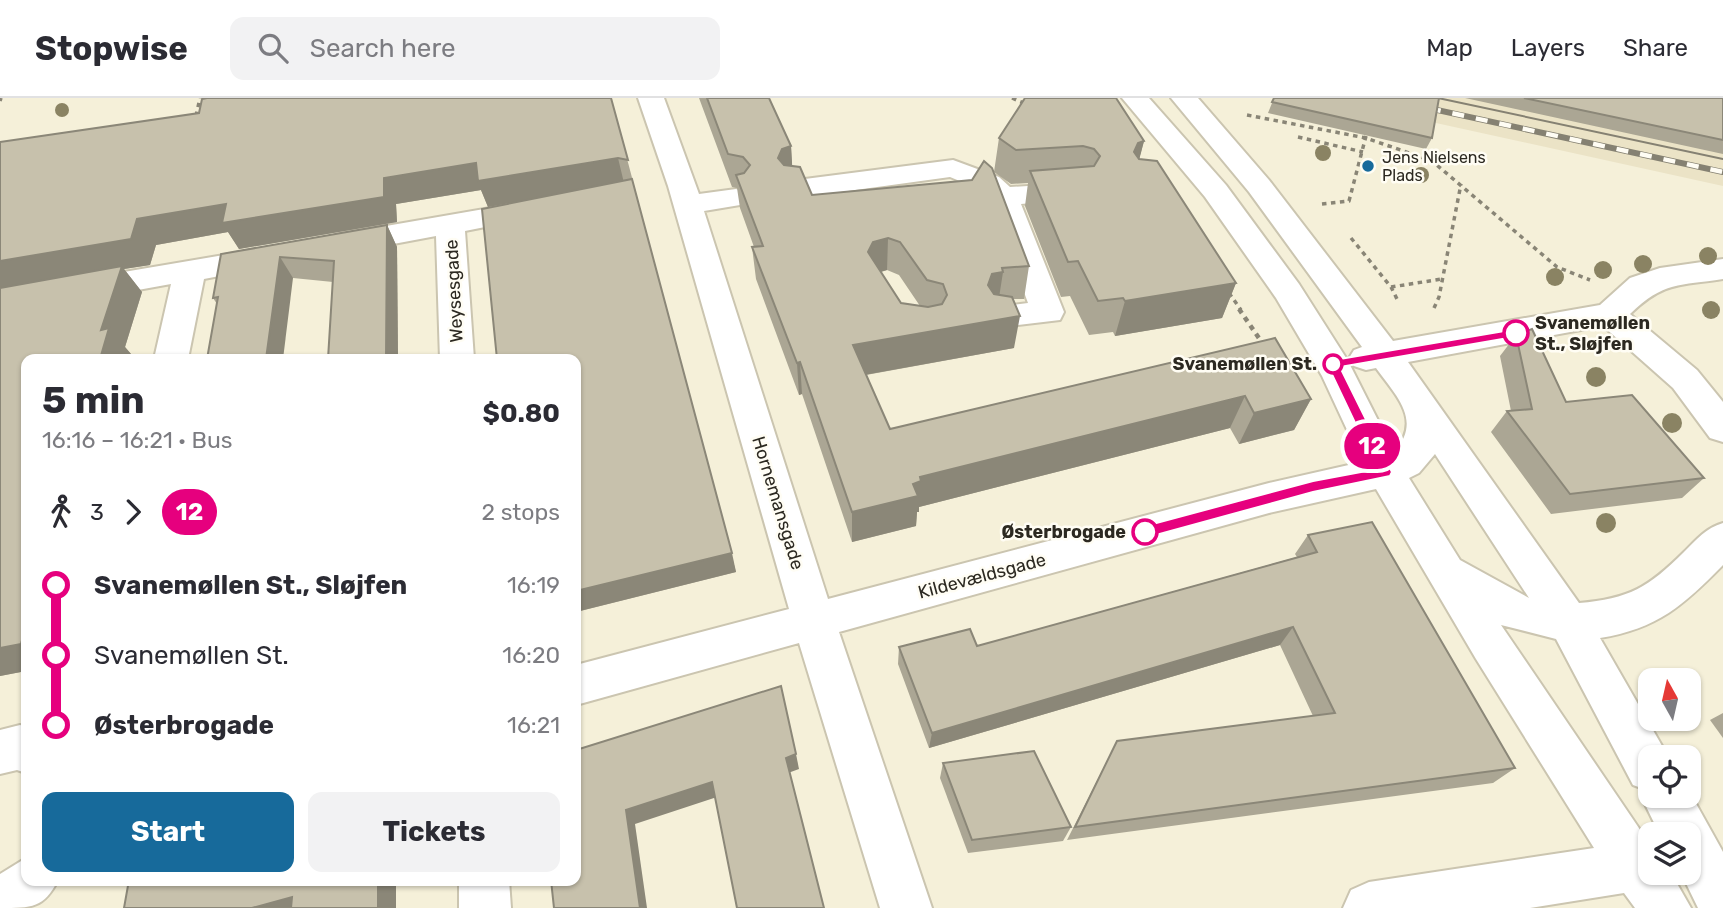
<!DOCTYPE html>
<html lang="en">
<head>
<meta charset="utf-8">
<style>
	body { margin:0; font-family:Rubik,sans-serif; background:#f2f2f3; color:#2b2b33; height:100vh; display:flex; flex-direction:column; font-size:26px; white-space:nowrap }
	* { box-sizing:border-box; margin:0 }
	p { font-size:23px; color:#7c7c81 }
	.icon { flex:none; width:38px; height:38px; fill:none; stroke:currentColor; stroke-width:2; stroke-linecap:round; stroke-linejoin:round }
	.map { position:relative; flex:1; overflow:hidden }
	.panel { position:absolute; left:21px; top:256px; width:560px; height:532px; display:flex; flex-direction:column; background:#fff; border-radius:14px; box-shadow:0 2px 5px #0004 }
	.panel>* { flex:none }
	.badge { padding:0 14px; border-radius:23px; font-size:24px; line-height:46px }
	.needle { width:46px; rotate:352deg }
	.controls { position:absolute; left:1638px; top:570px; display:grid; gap:14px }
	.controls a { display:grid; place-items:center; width:63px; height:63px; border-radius:14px; background:#fff; box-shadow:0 2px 5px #0004; font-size:35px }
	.map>.badge { position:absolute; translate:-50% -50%; box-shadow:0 0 0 4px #fff }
	.legs { display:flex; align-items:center; gap:10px; height:77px; padding:0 21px; font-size:23px }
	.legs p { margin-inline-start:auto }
	.head { display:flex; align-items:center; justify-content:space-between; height:119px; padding:0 21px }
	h1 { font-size:38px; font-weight:700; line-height:52px }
	.action { display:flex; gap:14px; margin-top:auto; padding:14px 21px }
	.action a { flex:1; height:80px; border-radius:14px; background:#176a9b; color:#fff; font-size:28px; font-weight:700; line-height:80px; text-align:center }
	.action a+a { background:#f2f2f3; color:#2b2b33 }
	ul { padding:0 21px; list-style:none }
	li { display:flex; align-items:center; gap:24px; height:70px; font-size:26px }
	li i { display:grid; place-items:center; width:10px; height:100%; margin:0 9px; background:currentColor }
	li i::after { content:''; width:18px; height:18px; margin:-9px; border:5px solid; border-radius:50%; background:#fff }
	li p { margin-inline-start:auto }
	li:first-child i { background:linear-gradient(#0000 50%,currentColor 0) }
	li:last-child i { background:linear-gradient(currentColor 50%,#0000 0) }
	header { display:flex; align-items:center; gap:42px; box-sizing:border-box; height:98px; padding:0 35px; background:#fff; border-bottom:2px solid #e1e1e2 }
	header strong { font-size:33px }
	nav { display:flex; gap:38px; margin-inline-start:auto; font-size:24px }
	.search { width:490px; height:63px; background:#f2f2f3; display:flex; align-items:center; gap:18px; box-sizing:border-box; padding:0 24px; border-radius:14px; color:#7c7c81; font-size:26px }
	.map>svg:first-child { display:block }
	.built { fill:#ebe3c6 }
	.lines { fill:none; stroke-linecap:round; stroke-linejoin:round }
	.minor-casing { stroke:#cbc5b0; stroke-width:4 }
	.path-far1 { stroke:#898576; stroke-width:3.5; stroke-dasharray:4.5 4.5; stroke-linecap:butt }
	.path { stroke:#898576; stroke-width:4.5; stroke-dasharray:5 5; stroke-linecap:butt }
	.minor { fill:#fff; fill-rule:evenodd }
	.tram { stroke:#858172; stroke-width:2 }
	.rail-casing { stroke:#858172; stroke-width:6 }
	.rail { stroke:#fffdf4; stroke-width:4.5; stroke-dasharray:12; stroke-linecap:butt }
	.tree { fill:#8a8363 }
	.wall { fill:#aba694; fill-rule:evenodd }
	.shaded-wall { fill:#8b8778 }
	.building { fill:#c7c1ac; stroke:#8b8778; stroke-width:2; fill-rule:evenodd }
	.line-1 { fill:#e6007e; stroke:#fff; stroke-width:2 }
	.poi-dot { fill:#176a9b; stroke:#fffdf4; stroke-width:2.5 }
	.stop-1-dot { fill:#fff; stroke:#e6007e; stroke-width:3.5 }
	.labels { text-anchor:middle; stroke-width:5; stroke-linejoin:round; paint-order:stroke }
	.far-poi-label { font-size:16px; fill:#2c2921; stroke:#fffdf4; text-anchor:start }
	.street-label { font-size:18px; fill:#2c2921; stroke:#fffdf4 }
	.stop-label { font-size:18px; font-weight:bold; fill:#2c2921; stroke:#fffdf4; text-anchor:end }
</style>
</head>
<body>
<header>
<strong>Stopwise</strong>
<div class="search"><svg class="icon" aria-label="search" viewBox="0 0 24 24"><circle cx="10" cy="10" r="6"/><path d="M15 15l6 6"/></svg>Search here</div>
<nav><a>Map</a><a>Layers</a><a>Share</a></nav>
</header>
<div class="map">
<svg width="1723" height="810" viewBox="0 0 1723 810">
	<rect width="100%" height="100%" fill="#f5f0d9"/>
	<!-- built -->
	<path class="built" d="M1322,0H1723V88Z"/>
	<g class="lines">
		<!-- minor casing -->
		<g class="minor-casing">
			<g id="minor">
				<path d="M638,0H664L699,96L736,91L746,94L751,100L746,106L704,113L828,501L1269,385L1362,364L1322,278L1276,200L1205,99L1122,0H1149L1226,87L1299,186L1348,263L1394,354C1423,322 1396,298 1376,270L1366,272L1354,268L1349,260L1354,252L1362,249L1249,94L1171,0H1198L1269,82L1393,243L1600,207L1630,180L1660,170L1723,161V181C1679,188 1664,183 1630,216L1697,272L1723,304V344L1710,340L1673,290L1603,228L1408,264L1579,505C1629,501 1649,489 1684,454C1697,441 1706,430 1723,425V467C1684,507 1657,531 1600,540L1669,660H1650V698H1689V693L1723,754V810H1698L1681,775H1689V737H1660L1641,698L1644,691L1633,687L1556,541L1501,527L1647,742L1650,741V775H1671L1691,810H1635L1624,795L1530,810H1343L1351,792L1369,784L1594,750L1476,561L1376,391L1269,415L839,534L932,810H880L799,545L576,607V567L789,511L668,88ZM1435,356L1529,500L1460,462L1409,380L1419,375Z"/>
				<path d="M953,62L999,79L1010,89L1076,85L1086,88L1090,94L1086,100L1021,106L1064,214L1060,222L1002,229L990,226L986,218L990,210L1028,205L990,101L979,91L950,79L797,100L787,97L783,91L787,85L797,82Z"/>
				<path d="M536,102L546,105L551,111L546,117L465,133L474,261H440L436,138L340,156L329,153L325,146L329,139L340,136Z"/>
				<path d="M271,149L282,152L286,159L282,166L204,181L188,261H154L171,186L0,217V195Z"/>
				<path d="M20,627L26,629V675L17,672L0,676V632Z"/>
				<path d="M26,760V782H58C44,810 32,810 0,810V776Z"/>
				<path d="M459,782H509L511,810H459Z"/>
			</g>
		</g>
		<!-- path-far1 -->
		<g class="path-far1">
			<path d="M1012,0L1026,6"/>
			<path d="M0,3L1,0"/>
			<path d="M1247,17L1366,40L1432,63L1557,169L1590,182"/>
			<path d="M196,18L200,0"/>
			<path d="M1298,39L1363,54"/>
			<path d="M1322,106L1349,103L1366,38"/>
			<path d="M1351,140L1391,189L1398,203"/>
			<path d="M1391,189L1442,181"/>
			<path d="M1229,195L1241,212"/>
			<path d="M1434,210L1439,199L1461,86"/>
		</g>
		<!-- path -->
		<path class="path" d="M1239,211L1263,246"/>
		<!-- minor -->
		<use href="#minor" class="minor"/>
		<!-- tram -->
		<path class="tram" d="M1438,0L1723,61"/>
		<!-- rail casing -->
		<g class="rail-casing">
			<path id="rail" d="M1382,0L1723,74"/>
		</g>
		<!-- rail -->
		<use href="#rail" class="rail"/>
	</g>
	<!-- trees -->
	<g class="tree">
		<circle cx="62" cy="12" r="7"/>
		<circle cx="1323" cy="55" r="8"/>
		<circle cx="1421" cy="77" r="8"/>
		<circle cx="1708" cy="158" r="9"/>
		<circle cx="1643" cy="166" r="9"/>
		<circle cx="1603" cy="172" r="9"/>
		<circle cx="1555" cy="179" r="9"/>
		<circle cx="1711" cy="212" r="9"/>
		<circle cx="1596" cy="279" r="10"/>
		<circle cx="1672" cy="325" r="10"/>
		<circle cx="1606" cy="425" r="10"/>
	</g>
	<!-- wall -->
	<g class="wall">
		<path d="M611,0L736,474L576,514V261L522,103L488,109L481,92L396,106L397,124L239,151L228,134L156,147L150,167L124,171L142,194L125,249L131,256L26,261V573L0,578V44Z"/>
		<path d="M699,0H769L791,48L792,68L812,97L1029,168L1024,201H1013L1014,250L866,277L890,331L1275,240L1311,301L1294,332L1239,346L1230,330L919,409V414H917L916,428L852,444L802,296L799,297L756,181L752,149H754L740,110L737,90L732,89ZM887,172L899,177L920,208L901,205L881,174Z"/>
		<path d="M1274,0L1432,40L1426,51L1268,15Z"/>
		<path d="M1465,0H1723V56Z"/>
		<path d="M999,40L1144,43L1139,61L1236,185L1222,220L1115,238L1113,234L1089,237L1070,198L1061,199L1025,108L1028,85L1011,86L994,74Z"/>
		<path d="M387,127L397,149L398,261H328L333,184L293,180L217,206L213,200L221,156Z"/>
		<path d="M1516,237L1566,304L1704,380L1682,400L1551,416L1491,334L1507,313H1511L1500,258Z"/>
		<path d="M1308,437L1515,670L1493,685L1067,742L1117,643L1313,618L1280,547L929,650L898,566L899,549L977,548L1297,459L1295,456Z"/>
		<path d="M1723,615V640L1710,622Z"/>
		<path d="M943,665L1071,729L1063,743L968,755L940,680Z"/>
	</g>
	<!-- shaded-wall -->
	<g class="shaded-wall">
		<path d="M1144,43L1135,78L1134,54L1138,45Z"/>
		<path d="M791,48L793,81L778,60L782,51Z"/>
		<path d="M618,60L624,85L488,109L481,92L396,106L397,124L239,151L228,134L156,147L150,167L124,171L142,194L125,249L131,256L129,261H100L0,193V163L137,121L476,65Z"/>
		<path d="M387,127L397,149L398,261H386Z"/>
		<path d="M888,140L887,172L873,176L868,154L873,144Z"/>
		<path d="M280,159L293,180L283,261H266Z"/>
		<path d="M1003,174L998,206L988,187L992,176Z"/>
		<path d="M1236,185L1222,220L1115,238L1125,203Z"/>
		<path d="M1020,218L1014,250L853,279V247Z"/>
		<path d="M800,264L802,296L799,297L797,265Z"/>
		<path d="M1245,298L1230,330L919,409V414H917L916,428L852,444V414L913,386L920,379Z"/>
		<path d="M1311,301L1294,332L1239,346L1254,315Z"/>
		<path d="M732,455L736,474L576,514V493Z"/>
		<path d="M26,527V573L0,578V550Z"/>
		<path d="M1293,529L1280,547L929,650L932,635Z"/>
		<path d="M796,656L799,671L788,675L786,660Z"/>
		<path d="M712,684L717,699L635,726L647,810H640L626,712Z"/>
		<path d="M378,782H412L396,787V810H378Z"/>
		<path d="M292,799L312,810H252Z"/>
	</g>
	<!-- building -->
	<g class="building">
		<path d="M207,0H611L628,62L618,60L478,83L476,65L384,80V99L222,125L226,106L137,121L131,141L0,163V44L199,15L202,1Z"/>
		<path d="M707,0H769L791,48L782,51L778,60L784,67L800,69L812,97L972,82L984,63L992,70L1029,168L1002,170L1003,174L992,176L988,187L994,196L1012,199L1020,218L853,247L890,331L1275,240L1311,301L1254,315L1245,298L920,379L921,383L913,386L918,398L852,414L800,264L797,265L752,149L763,148L736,77L744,75L750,67L743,59L728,56ZM888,140L900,144L927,182L943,186L947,197L942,206L928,209L901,205L868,154L873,144Z"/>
		<path d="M1025,0H1116L1144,43L1138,45L1134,54L1139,61L1157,63L1236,185L1125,203L1123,200L1098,203L1078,163L1068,164L1030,73L1094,68L1100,58L1094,51L1083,48L1016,52L999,40Z"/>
		<path d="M1274,0H1439L1432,40L1272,4Z"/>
		<path d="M1524,0H1723V42Z"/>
		<path d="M632,81L732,455L576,493V261H497L482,111Z"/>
		<path d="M387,127L386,261H328L334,163L280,159L266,261H207L218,199L213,200L221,156Z"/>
		<path d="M122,168L101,232L109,230L100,261H26V527L21,546L0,550V190Z"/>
		<path d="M1532,231L1566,304L1632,297L1704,380L1570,396L1507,313L1532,311L1516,237Z"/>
		<path d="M1372,424L1515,670L1075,729L1117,643L1335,615L1293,529L932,635L899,549L970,531L977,548L1317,454L1308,437Z"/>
		<path d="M781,588L796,656L786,660L824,810H737L712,684L626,712L640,810H554L551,782H576V652Z"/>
		<path d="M1034,653L1071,729L972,742L943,665Z"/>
		<path d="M129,782H378V810H291L292,799L252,810H124Z"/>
	</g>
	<!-- line-1 -->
	<path class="line-1" d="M1516,231L1522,235L1520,238L1340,269L1392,374L1390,378L1313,394L1145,440L1140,438L1138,434L1145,428L1313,383L1377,371L1327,266L1328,263Z"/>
	<!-- markers -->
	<circle class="poi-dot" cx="1368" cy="68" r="7"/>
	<g class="stop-1-dot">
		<circle cx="1516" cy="235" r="12"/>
		<circle cx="1333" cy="266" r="9"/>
		<circle cx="1145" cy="434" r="12"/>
	</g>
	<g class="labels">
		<!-- far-poi labels -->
		<g class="far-poi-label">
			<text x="1382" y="65">Jens Nielsens<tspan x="1382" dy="18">Plads</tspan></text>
		</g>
		<!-- street labels -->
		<g class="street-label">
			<text transform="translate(454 193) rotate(-93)" y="6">Weysesgade</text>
			<text transform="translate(778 405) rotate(73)" y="6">Hornemansgade</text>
			<text transform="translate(982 478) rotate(-15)" y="6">Kildevældsgade</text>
		</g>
		<!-- stop labels -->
		<g class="stop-label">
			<text x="1535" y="231" text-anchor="start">Svanemøllen<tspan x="1535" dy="21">St., Sløjfen</tspan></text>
			<text x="1317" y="272">Svanemøllen St.</text>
			<text x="1126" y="440">Østerbrogade</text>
		</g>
	</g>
</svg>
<div class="controls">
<a><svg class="needle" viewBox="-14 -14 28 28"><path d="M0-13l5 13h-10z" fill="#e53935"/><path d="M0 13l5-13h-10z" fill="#7c7c81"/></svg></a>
<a><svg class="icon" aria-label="locate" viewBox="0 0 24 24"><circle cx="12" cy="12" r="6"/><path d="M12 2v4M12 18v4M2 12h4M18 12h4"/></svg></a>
<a><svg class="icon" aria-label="layers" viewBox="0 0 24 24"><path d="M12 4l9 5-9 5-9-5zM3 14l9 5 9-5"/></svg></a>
</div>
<b class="badge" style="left:1372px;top:348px;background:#e6007e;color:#fff">12</b>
<section class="panel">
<div class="head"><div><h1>5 min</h1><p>16:16 – 16:21 · Bus</p></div><b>$0.80</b></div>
<div class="legs"><svg class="icon" aria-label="walk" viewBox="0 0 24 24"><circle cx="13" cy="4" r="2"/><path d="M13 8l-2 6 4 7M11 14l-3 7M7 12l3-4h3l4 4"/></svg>3<svg class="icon" aria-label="forward" viewBox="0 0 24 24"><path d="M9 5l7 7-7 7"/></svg><b class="badge" style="background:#e6007e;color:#fff">12</b><p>2 stops</p></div>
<ul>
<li><i style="color:#e6007e"></i><b>Svanemøllen St., Sløjfen</b><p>16:19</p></li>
<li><i style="color:#e6007e"></i><span>Svanemøllen St.</span><p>16:20</p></li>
<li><i style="color:#e6007e"></i><b>Østerbrogade</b><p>16:21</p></li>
</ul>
<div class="action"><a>Start</a><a>Tickets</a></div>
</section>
</div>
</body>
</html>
